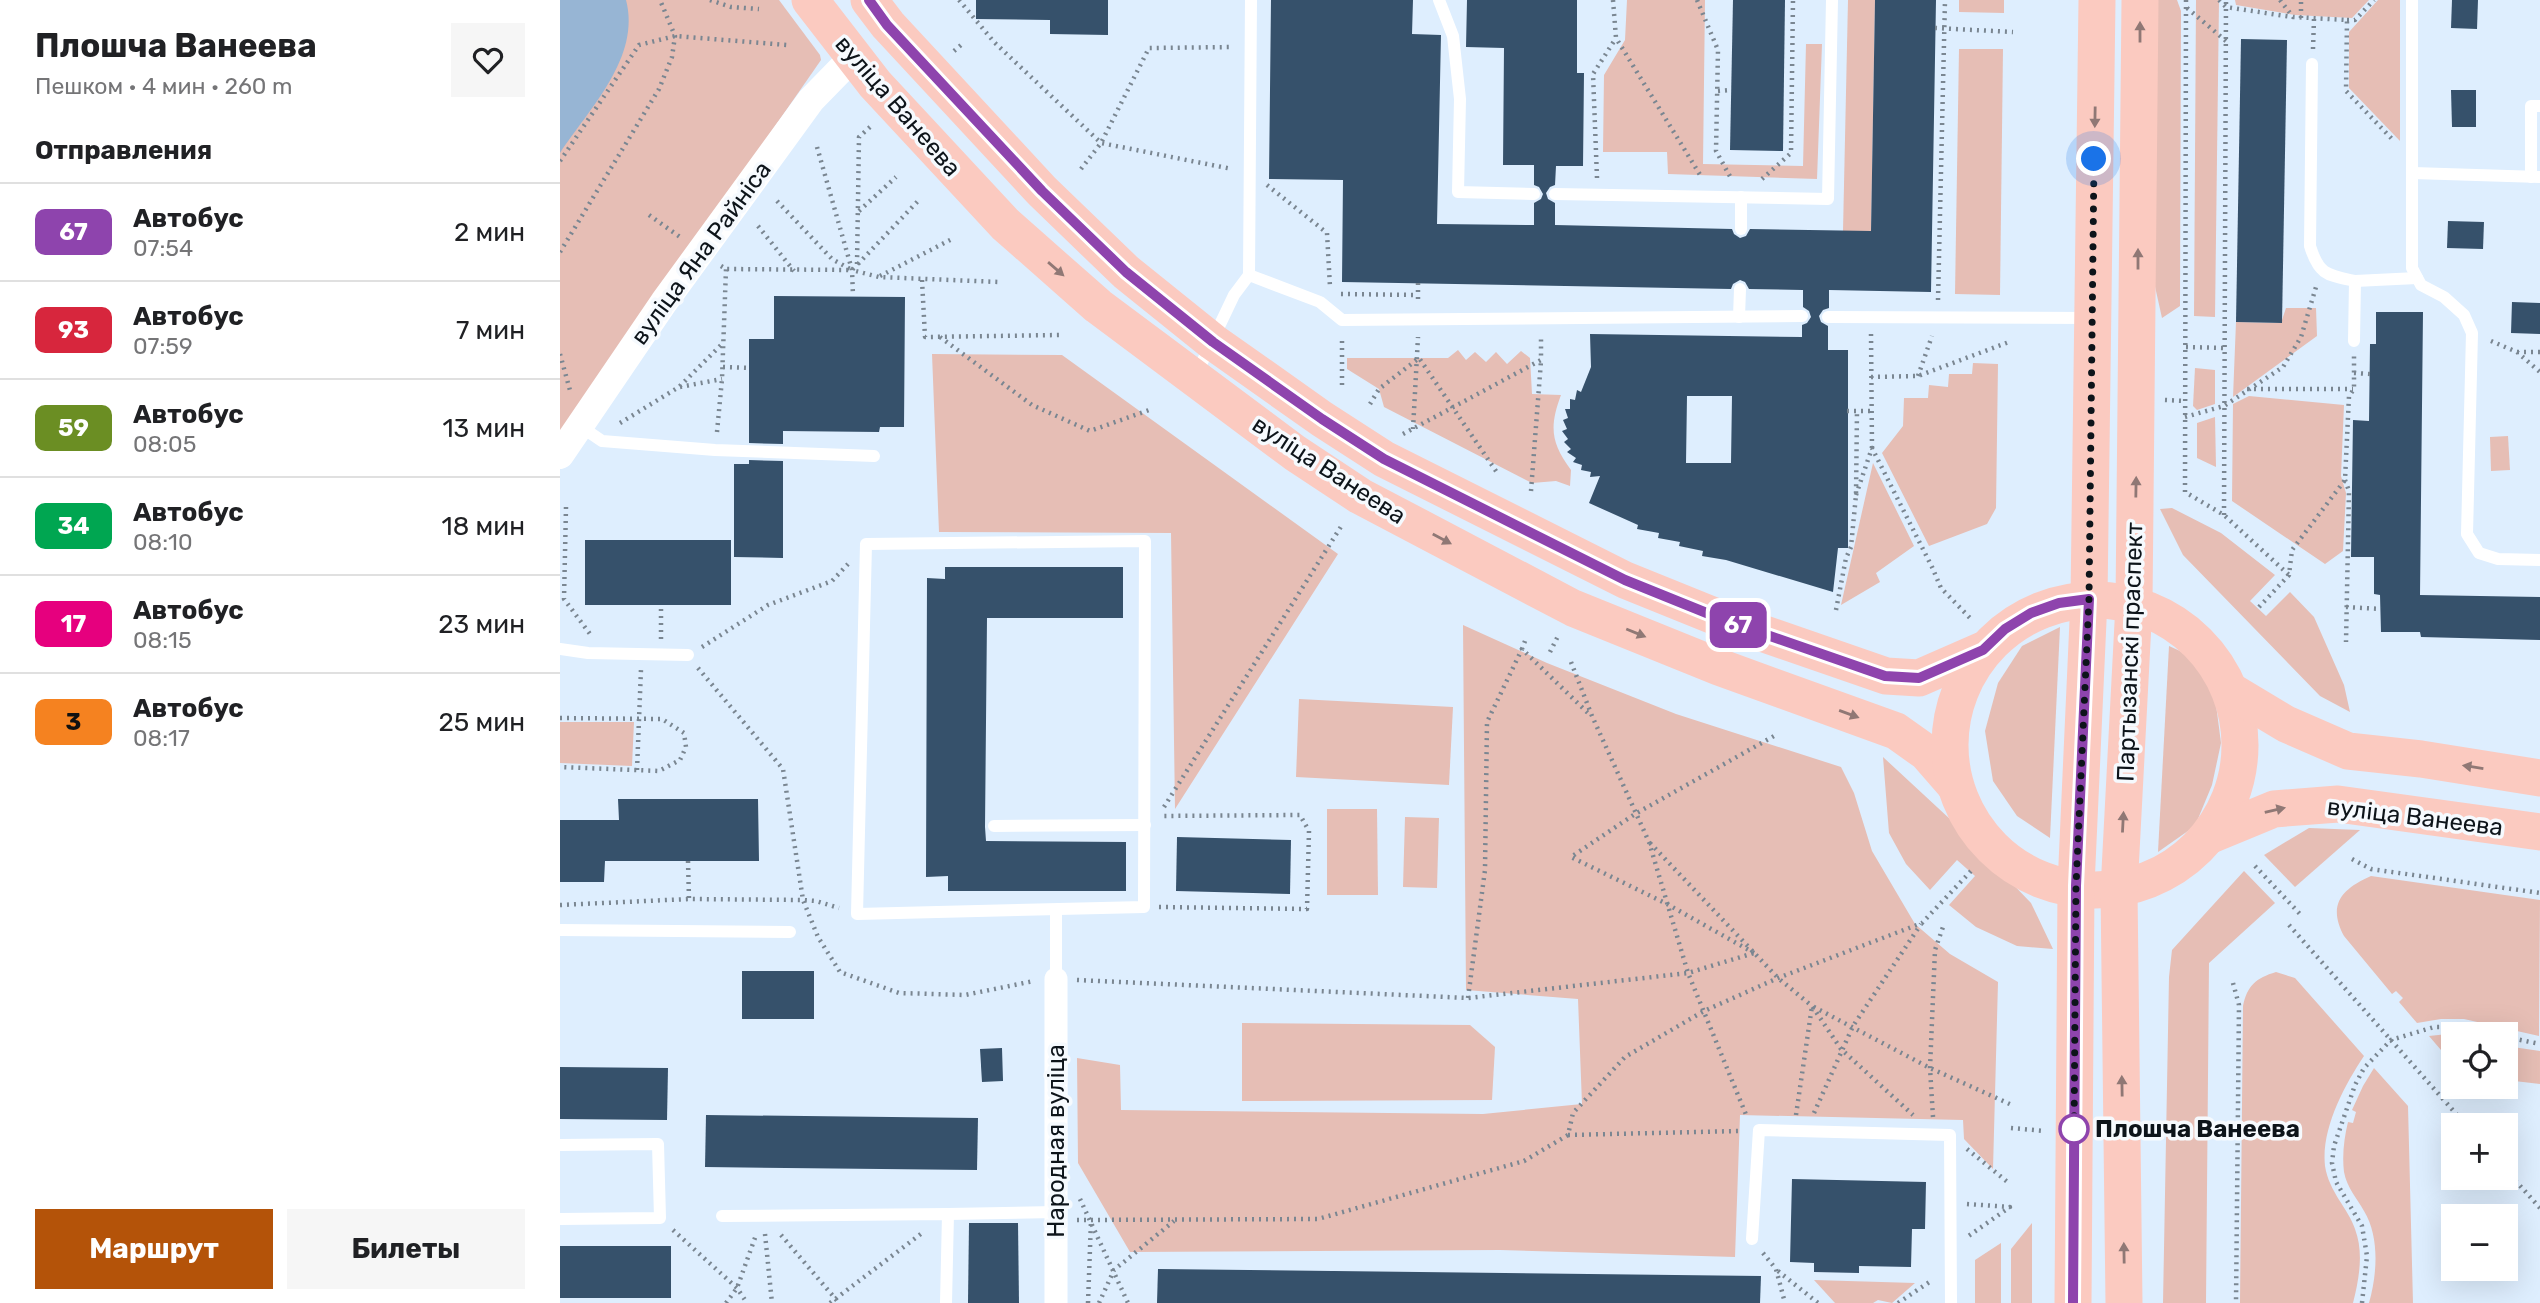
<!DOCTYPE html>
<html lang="ru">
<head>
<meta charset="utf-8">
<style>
	body { margin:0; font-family:Rubik,sans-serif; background:#f6f6f6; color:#202124; height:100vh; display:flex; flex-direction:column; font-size:26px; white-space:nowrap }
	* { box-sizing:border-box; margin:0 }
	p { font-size:23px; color:#757577 }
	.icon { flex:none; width:38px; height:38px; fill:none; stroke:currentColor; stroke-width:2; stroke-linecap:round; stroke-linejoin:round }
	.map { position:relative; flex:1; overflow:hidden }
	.details { display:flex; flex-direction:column; background:#fff; width:560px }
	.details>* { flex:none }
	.badge { padding:0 14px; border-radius:10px; font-size:24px; line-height:46px }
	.controls { position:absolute; left:1881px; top:1022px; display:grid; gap:14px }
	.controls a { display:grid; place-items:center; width:77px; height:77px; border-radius:0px; background:#fff; box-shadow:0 7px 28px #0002; font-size:35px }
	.you { position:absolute; width:35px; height:35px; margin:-18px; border:5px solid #fff; border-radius:50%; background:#1a73e8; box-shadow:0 0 0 10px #1a73e833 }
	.map>.badge { position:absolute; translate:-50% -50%; box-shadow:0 0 0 4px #fff }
	h2 { padding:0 35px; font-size:26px; line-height:63px }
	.round { display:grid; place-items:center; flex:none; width:74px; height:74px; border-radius:0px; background:#f6f6f6 }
	.summary { display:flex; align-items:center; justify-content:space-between; height:119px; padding:0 35px }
	h1 { font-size:33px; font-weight:700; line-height:52px }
	.cta { display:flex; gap:14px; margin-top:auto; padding:14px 35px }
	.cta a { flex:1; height:80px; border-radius:0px; background:#b45309; color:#fff; font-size:28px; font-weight:700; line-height:80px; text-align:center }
	.cta a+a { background:#f6f6f6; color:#202124 }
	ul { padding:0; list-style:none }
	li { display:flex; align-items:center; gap:21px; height:98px; padding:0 35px; border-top:2px solid #e0e0e0 }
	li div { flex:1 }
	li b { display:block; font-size:26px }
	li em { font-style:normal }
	li .badge { min-width:77px; font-weight:700; text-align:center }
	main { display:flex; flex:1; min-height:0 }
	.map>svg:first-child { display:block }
	.green { fill:#e6beb5 }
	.water { fill:#97b5d4 }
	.building { fill:#36516b; fill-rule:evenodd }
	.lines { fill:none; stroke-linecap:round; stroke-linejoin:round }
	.path { stroke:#7a8691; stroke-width:4.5; stroke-dasharray:2 5; stroke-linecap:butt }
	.service { stroke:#fff; stroke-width:12 }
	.minor { stroke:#fff; stroke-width:23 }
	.tertiary { stroke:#fff; stroke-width:28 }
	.primary { stroke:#fbcac0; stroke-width:37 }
	.oneway { fill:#907875 }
	.line-casing { stroke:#fff; stroke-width:16 }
	.line { stroke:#8e44ad; stroke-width:10 }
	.walk { stroke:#0d141a; stroke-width:7; stroke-dasharray:0 12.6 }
	.stop-dot { fill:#fff; stroke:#8e44ad; stroke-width:3.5 }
	.labels { text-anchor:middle; stroke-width:7; stroke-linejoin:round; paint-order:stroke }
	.street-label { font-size:24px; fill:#0d141a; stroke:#f6fafe }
	.stop-label { font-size:24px; font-weight:bold; fill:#0d141a; stroke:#f6fafe; text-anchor:start }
</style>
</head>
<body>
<main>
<section class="details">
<div class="summary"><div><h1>Плошча Ванеева</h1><p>Пешком · 4 мин · 260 m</p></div><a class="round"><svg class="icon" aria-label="heart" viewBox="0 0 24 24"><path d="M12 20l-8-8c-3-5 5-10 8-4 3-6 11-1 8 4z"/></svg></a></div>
<h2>Отправления</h2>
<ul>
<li><span class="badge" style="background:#8e44ad;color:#fff">67</span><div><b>Автобус</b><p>07:54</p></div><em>2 мин</em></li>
<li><span class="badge" style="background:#d7263d;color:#fff">93</span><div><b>Автобус</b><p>07:59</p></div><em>7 мин</em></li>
<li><span class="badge" style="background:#6b8e23;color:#fff">59</span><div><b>Автобус</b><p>08:05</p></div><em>13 мин</em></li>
<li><span class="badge" style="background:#00a651;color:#fff">34</span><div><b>Автобус</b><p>08:10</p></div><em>18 мин</em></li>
<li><span class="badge" style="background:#e6007e;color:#fff">17</span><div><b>Автобус</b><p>08:15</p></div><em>23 мин</em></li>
<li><span class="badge" style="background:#f58220;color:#111">3</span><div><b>Автобус</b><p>08:17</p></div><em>25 мин</em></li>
</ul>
<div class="cta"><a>Маршрут</a><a>Билеты</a></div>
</section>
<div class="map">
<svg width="1980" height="1303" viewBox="0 0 1980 1303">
	<rect width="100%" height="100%" fill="#deeefe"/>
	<!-- green -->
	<g class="green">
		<path d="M0,0H219L260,55L261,60L0,436Z"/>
		<path d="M1067,0H1145L1143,164L1243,166L1246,44H1262L1257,179L1108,174L1107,152H1043L1044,75L1065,40Z"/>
		<path d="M1288,0H1315L1311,231H1283Z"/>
		<path d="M1399,0H1444V13L1399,12Z"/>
		<path d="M1596,0H1617L1621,11L1620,306L1602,318L1592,273Z"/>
		<path d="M1636,0H1659L1655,317L1634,316Z"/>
		<path d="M1675,0H1809L1792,18L1735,15L1676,5Z"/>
		<path d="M1818,0H1840V141L1789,88V32Z"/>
		<path d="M1399,49H1443L1440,295L1395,294Z"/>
		<path d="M1726,308H1756L1757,336L1673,397L1676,322L1721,323Z"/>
		<path d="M898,350L906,360L915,352L926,362L936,352L947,364L961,351L970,358L972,394L1001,395C989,427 991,443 1011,470L1010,486L996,481L972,483L824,407L819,389L787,369V358H888Z"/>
		<path d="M372,354L502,355L778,554L615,809L611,533L379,532Z"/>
		<path d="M1413,363L1438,364L1436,508L1427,524L1369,546L1322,453L1343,426L1344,398H1368L1369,385L1388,387L1389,374H1412Z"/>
		<path d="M1635,368L1655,370V404L1637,410L1633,406Z"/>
		<path d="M1689,396L1784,405L1781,476L1786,493L1783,551L1765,564L1672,501L1673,404Z"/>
		<path d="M1655,417L1656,467L1637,458V423Z"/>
		<path d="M1948,436L1950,470L1931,471L1930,437Z"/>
		<path d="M1313,463L1354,546L1316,573L1320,582L1281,605Z"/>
		<path d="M1612,508L1661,533L1715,575L1690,601L1706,616L1730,592L1754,617L1784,685L1790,712L1760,696L1623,555L1600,509Z"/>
		<path d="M903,625L987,663L1116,714L1281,767L1294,793L1312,851L1355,924L1390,954L1438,982L1433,1169L1404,1139L1403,1120L1180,1115L1175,1257L940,1250L570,1252L518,1163L517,1058L560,1065L561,1110L923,1114L1022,1104L1018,999L906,990Z"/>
		<path d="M1500,627L1490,838L1457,816L1433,781L1425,731L1438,683L1462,646Z"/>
		<path d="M1609,646L1631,656L1655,697L1661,743L1652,785L1635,826L1598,852Z"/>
		<path d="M739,699L893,707L889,785L736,777Z"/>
		<path d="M0,722H74L72,766L0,763Z"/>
		<path d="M1323,757L1391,820L1471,903L1493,949L1457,946L1416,927L1389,905L1415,876L1397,860L1370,890L1346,864L1329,833Z"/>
		<path d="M817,809L818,895H767V809Z"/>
		<path d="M845,817L879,818L877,888L843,887Z"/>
		<path d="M1749,828L1800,830L1735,887L1704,855Z"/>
		<path d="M1684,871L1715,903L1649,963L1646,1303H1603L1609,977L1612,950Z"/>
		<path d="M1811,876L1980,900L1979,1036L1904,1019H1881L1857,1023L1839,1002L1843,998L1836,991L1832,994L1784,936C1767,904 1782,889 1811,876Z"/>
		<path d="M1716,972L1735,978L1804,1056C1784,1086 1761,1129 1765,1166C1769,1192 1788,1208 1795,1229C1804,1253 1799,1279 1793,1303H1680L1683,1006C1687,986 1696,978 1716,972Z"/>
		<path d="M682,1023L910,1025L935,1047L932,1100L682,1101Z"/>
		<path d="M1897,1033L1902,1034H1894L1893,1064L1869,1036Z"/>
		<path d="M1946,1046L1980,1051V1084L1946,1080Z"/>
		<path d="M1814,1068L1848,1106L1853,1303H1809C1817,1275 1820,1237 1804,1211C1797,1198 1787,1188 1784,1172C1782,1156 1784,1138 1788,1122L1793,1123L1796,1112L1792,1110L1803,1086Z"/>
		<path d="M1472,1223V1303H1451V1249Z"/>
		<path d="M1441,1243V1303H1415V1260Z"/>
		<path d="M1254,1280L1355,1283L1332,1303L1318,1300L1313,1303H1275Z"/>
	</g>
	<!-- water -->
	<path class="water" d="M0,0H66C81,57 30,108 0,153Z"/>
	<!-- building -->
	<g class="building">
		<path d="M416,0H548V35L490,34V20L416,19Z"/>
		<path d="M711,0H853L852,34L881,35L877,224L974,225V203L981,199L983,194L979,187L974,185V165H943L944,48L906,47L907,0H1017V73H1024L1023,166H996L995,185L990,187L986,193L988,199L995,203V225L1172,229L1174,234L1180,238L1186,236L1190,229L1311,231L1315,0H1376L1371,292L1269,290V308L1263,310L1259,316L1261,322L1268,326V350H1288V548H1278L1273,592L1166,560L1142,556L1143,551L1119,546L1120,542L1098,538L1099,533L1077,529L1078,525L1029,503L1040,476L1030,477L1031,472L1021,470L1022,465L1013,462L1016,458L1007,452L1011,449L1004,442L1008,439L1002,431L1007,429L1003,420L1008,418L1005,409H1010V399L1015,400L1017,390L1021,392L1031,367L1030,334L1242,337V325L1247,323L1251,317L1249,311L1243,307V290L1189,289L1185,282L1180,280L1173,284L1171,289L782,282L783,180L709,179ZM1127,396H1172L1171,463H1126Z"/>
		<path d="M1173,0H1225L1223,151L1170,150Z"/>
		<path d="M1892,0H1918L1917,29L1891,28Z"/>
		<path d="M1681,39L1727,40L1722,323L1676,322Z"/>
		<path d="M1891,90H1916V127H1892Z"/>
		<path d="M1888,221L1924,222L1923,249L1887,248Z"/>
		<path d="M214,296L345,297L344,427H320L319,432L223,431V444L189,443V339H214Z"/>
		<path d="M1952,302L1980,303V334L1951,333Z"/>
		<path d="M1816,312H1863L1860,595L1980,597V640L1861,637L1860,632H1821L1820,595L1814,594V557H1791L1793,420L1809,421L1810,344H1816Z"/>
		<path d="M189,460L223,461V558L174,557V464H189Z"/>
		<rect x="25" y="540" width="146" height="65"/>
		<path d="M385,567H563V618H427L425,827L426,841L566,842V891H388V876L366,877L367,578L385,579Z"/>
		<path d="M58,799H198L199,861H45L44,882H0V820H59Z"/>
		<path d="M617,837L731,840L730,894L616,891Z"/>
		<rect x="182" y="971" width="72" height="48"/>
		<path d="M442,1048L443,1081L422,1082L420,1049Z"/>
		<path d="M0,1067L108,1068L107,1120L0,1119Z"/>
		<path d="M146,1115L418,1118L417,1170L145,1167Z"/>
		<path d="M1232,1179L1366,1182L1365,1229H1352L1351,1267L1299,1266V1273L1254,1272V1263L1230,1262Z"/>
		<path d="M409,1223H458L459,1303H408Z"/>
		<rect x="0" y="1246" width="111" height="52"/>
		<path d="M598,1269L1201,1276L1200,1303H597Z"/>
	</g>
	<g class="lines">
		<!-- path -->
		<g class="path">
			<path d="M150,0L171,7L199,9"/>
			<path d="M399,0L434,42L541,143L672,169"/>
			<path d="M1053,0L1056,38L1142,178"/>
			<path d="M1137,0L1158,50L1156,151L1172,180"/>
			<path d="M1626,0L1625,492L1664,515L1729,575"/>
			<path d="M1659,0L1666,7L1732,17"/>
			<path d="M1720,0L1733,17L1787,20L1786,91L1833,140"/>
			<path d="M1627,8L1666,41"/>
			<path d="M1741,18V0"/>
			<path d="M1787,20H1795L1814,0"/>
			<path d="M1375,28L1453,32"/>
			<path d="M1753,49L1754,19"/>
			<path d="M394,51L401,45"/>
			<path d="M1158,91L1171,90"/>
			<path d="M310,127L299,137L297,264L292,270L319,277L439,282"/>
			<path d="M257,147L292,270L293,296"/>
			<path d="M0,161L79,45L115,36L227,45"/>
			<path d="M521,169L541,143L589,48L673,47"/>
			<path d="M1037,178L1033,74L1056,38"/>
			<path d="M1202,179L1231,153L1233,0"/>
			<path d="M707,185L767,233L770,287"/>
			<path d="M217,201L272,259L290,269"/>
			<path d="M299,211L336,177"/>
			<path d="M89,215L120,237"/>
			<path d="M198,226L234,271"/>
			<path d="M0,252L99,89L112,57L115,36L100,0"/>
			<path d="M298,264L358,201"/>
			<path d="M161,266L166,269L292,270"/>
			<path d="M320,276L394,238"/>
			<path d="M362,280L365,337L500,335"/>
			<path d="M858,283V304"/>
			<path d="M781,294L858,295"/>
			<path d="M1378,300L1385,0"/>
			<path d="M1311,334L1312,448"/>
			<path d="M380,337L472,405L530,431L592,409"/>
			<path d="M1931,341L1957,352L1980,372"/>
			<path d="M1626,347L1664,348"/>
			<path d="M1957,352H1980"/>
			<path d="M0,354L11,394"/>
			<path d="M163,367L190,368"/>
			<path d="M1794,373L1810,374"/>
			<path d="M1358,376L1372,336"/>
			<path d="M1311,377L1358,376L1449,342"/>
			<path d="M782,385V339"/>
			<path d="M120,387L162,379"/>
			<path d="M1687,389H1793"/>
			<path d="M1605,400L1625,401"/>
			<path d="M810,404L819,389L859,358L938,474"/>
			<path d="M1287,411H1311"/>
			<path d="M1625,417L1664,406L1723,367L1741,337L1756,287"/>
			<path d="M60,423L119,387L163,343"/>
			<path d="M853,429L858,337"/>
			<path d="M157,432L162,379L166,269"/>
			<path d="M843,434L981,360V336"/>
			<path d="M1785,480L1789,491L1786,642"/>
			<path d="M971,491L981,361"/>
			<path d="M1296,495L1312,448L1372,567L1381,588L1410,618"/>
			<path d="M6,507L4,599L30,634"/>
			<path d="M1664,515L1666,0"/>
			<path d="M1699,607L1729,575L1732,550L1785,480L1789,396L1794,389V356"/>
			<path d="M1786,607L1821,609"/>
			<path d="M1276,610L1286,558L1291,547L1296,495L1297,411"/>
			<path d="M101,639V605"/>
			<path d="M965,641L962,649L1030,715"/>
			<path d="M142,647L208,605L272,581L288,564"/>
			<path d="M990,652L999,634"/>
			<path d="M1011,662L1032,716L1089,842L1128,973L1187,1117"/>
			<path d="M138,668L223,769L243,900L258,937L280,972L339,993L405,995L474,981"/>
			<path d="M0,718L102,719L124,733L126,747L120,760L99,771L0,767"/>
			<path d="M77,770L81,669"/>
			<path d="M604,807L782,525"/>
			<path d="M1090,843L1218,978L1252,1006L1281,1049L1353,1115"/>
			<path d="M1792,859L1811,869L1980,893"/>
			<path d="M128,861L129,899"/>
			<path d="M1695,866L1740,914"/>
			<path d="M0,905L129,899L243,900L256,901L279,908"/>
			<path d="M599,907L747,909L749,831L740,815L600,816"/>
			<path d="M1729,925L1906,1125"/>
			<path d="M1194,953L1107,904L1011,857L1075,814L1214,736"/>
			<path d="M517,980L908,998L1128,973L1194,953"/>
			<path d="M1673,983L1679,1005L1676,1303"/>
			<path d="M908,998L925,870L927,722L962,649"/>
			<path d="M1946,1037L1980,1044"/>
			<path d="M1254,1113L1293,1026L1361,924"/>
			<path d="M1236,1115L1252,1006L1370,1068L1452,1105"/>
			<path d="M1373,1117L1370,1068L1375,950L1384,924"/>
			<path d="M1451,1128L1485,1131"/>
			<path d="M1008,1135L1180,1131"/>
			<path d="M1407,1149L1450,1184"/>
			<path d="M1946,1170L1980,1208"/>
			<path d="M520,1199L568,1303"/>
			<path d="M1407,1204L1450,1207L1407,1237"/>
			<path d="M517,1220L758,1219L964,1161L1008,1135L1013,1113L1065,1057L1144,1011L1218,978L1362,923L1411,871"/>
			<path d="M113,1230L177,1288L187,1303"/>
			<path d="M205,1234L212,1303"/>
			<path d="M221,1235L279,1303"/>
			<path d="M1203,1253L1216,1269L1225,1303"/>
			<path d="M1218,1271L1258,1303"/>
			<path d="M166,1303L177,1288L196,1235"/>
			<path d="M270,1303L362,1233"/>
			<path d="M528,1303L531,1221"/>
			<path d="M539,1303L554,1270L614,1221"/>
			<path d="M1338,1303L1371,1281"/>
			<path d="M1802,1303L1807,1256L1802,1226L1776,1182L1772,1163L1774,1146L1795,1085L1804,1068L1831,1040L1874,1027H1905L1935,1034"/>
		</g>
		<!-- service -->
		<g class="service">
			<path d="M879,0L893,36L900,99L898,192L974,194"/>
			<path d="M1852,0V268L1861,285L1884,297L1904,315L1912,333L1907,534L1919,553L1938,559L1980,560"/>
			<path d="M1752,64L1750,246C1759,275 1767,275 1795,281"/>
			<path d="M1853,173L1980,177"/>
			<path d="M1971,177V106H1980"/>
			<path d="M995,194L1268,199L1272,0"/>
			<path d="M1181,229V197"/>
			<path d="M689,275L691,0"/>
			<path d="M1179,317L1180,289"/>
			<path d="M1268,317L1531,318"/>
			<path d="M1794,341L1795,281L1857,278"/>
			<path d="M636,375L674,295L689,275L760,302L782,320L1242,316"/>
			<path d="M20,426L42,441L155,450L314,456"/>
			<path d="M585,541L584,907L297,914L306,544Z"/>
			<path d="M0,649L28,653L128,655"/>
			<path d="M434,826L585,825"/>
			<path d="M496,911V979"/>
			<path d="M0,930L230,932"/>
			<path d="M0,1145L98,1144L100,1218L0,1219"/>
			<path d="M388,1214L496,1212"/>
			<path d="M162,1216L388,1214L386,1303"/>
			<path d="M1192,1239L1199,1130L1390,1135L1391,1303"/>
		</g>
		<!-- minor -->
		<path class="minor" d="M496,1303V979"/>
		<!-- tertiary -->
		<path class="tertiary" d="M0,455L104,302L251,100L292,58"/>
		<!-- primary -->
		<g class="primary">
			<path d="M250,0L315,84L445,224L538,306L735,453L800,496L1013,608L1159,667L1336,731L1367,753L1394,784"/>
			<path d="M309,0L328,25L482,191L566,272L653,342L762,419L824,459L1065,580L1164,620L1326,676L1359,678L1423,650"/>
			<circle cx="1535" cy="745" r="145"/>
			<path d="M1671,691L1726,724L1788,751L1861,759L1980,778"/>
			<path d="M1651,835L1714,809L1778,804L1980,832"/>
			<path d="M1513,1303L1516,886L1529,599L1537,0"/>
			<path d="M1564,1303L1559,890L1574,604L1580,0"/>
		</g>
	</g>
	<!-- one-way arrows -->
	<defs><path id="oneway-solid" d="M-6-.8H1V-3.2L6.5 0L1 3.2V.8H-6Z" transform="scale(1.75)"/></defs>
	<g class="oneway">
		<use href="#oneway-solid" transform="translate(1580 32) rotate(-90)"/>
		<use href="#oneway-solid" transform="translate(1535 117) rotate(91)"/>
		<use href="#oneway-solid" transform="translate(1578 259) rotate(-90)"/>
		<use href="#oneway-solid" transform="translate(496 269) rotate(41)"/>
		<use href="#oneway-solid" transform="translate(1576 487) rotate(-89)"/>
		<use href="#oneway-solid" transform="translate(882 539) rotate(28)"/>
		<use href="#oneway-solid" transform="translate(1076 633) rotate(22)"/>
		<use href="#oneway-solid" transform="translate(1289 714) rotate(20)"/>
		<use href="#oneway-solid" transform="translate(1913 767) rotate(-171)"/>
		<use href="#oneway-solid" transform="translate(1715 810) rotate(-13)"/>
		<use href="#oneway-solid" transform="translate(1563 822) rotate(-87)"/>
		<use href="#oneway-solid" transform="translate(1562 1086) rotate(-91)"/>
		<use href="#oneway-solid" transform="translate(1564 1253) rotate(-91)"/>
	</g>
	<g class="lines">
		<!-- line casing -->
		<g class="line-casing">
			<path id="line" d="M309,0L327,25L482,191L566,272L653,342L762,419L824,459L1065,580L1164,620L1325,676L1359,678L1423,650L1445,629L1471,613L1499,603L1529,599L1516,886L1513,1303"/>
		</g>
		<!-- line -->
		<use href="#line" class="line"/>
		<!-- walk -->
		<path class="walk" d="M1514,1129V1135L1516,886L1529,599L1534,159"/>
	</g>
	<!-- markers -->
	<circle class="stop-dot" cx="1514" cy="1129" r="14"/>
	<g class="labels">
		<!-- street labels -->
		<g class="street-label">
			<text transform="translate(338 106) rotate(49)" y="8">вуліца Ванеева</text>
			<text transform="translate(141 253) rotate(-54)" y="8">вуліца Яна Райніса</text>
			<text transform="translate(769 470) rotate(33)" y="8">вуліца Ванеева</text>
			<text transform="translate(1570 652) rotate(-88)" y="8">Партызанскі праспект</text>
			<text transform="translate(1855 817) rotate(7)" y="8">вуліца Ванеева</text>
			<text transform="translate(496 1141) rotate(-90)" y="8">Народная вуліца</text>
		</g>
		<!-- stop labels -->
		<g class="stop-label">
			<text x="1535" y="1137">Плошча Ванеева</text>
		</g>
	</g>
</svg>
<div class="controls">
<a><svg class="icon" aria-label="locate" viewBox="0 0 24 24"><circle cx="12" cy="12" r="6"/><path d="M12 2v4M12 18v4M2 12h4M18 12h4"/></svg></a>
<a>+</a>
<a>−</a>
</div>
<div class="you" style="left:1534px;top:159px"></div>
<b class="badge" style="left:1178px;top:625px;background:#8e44ad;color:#fff">67</b>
</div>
</main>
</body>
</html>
